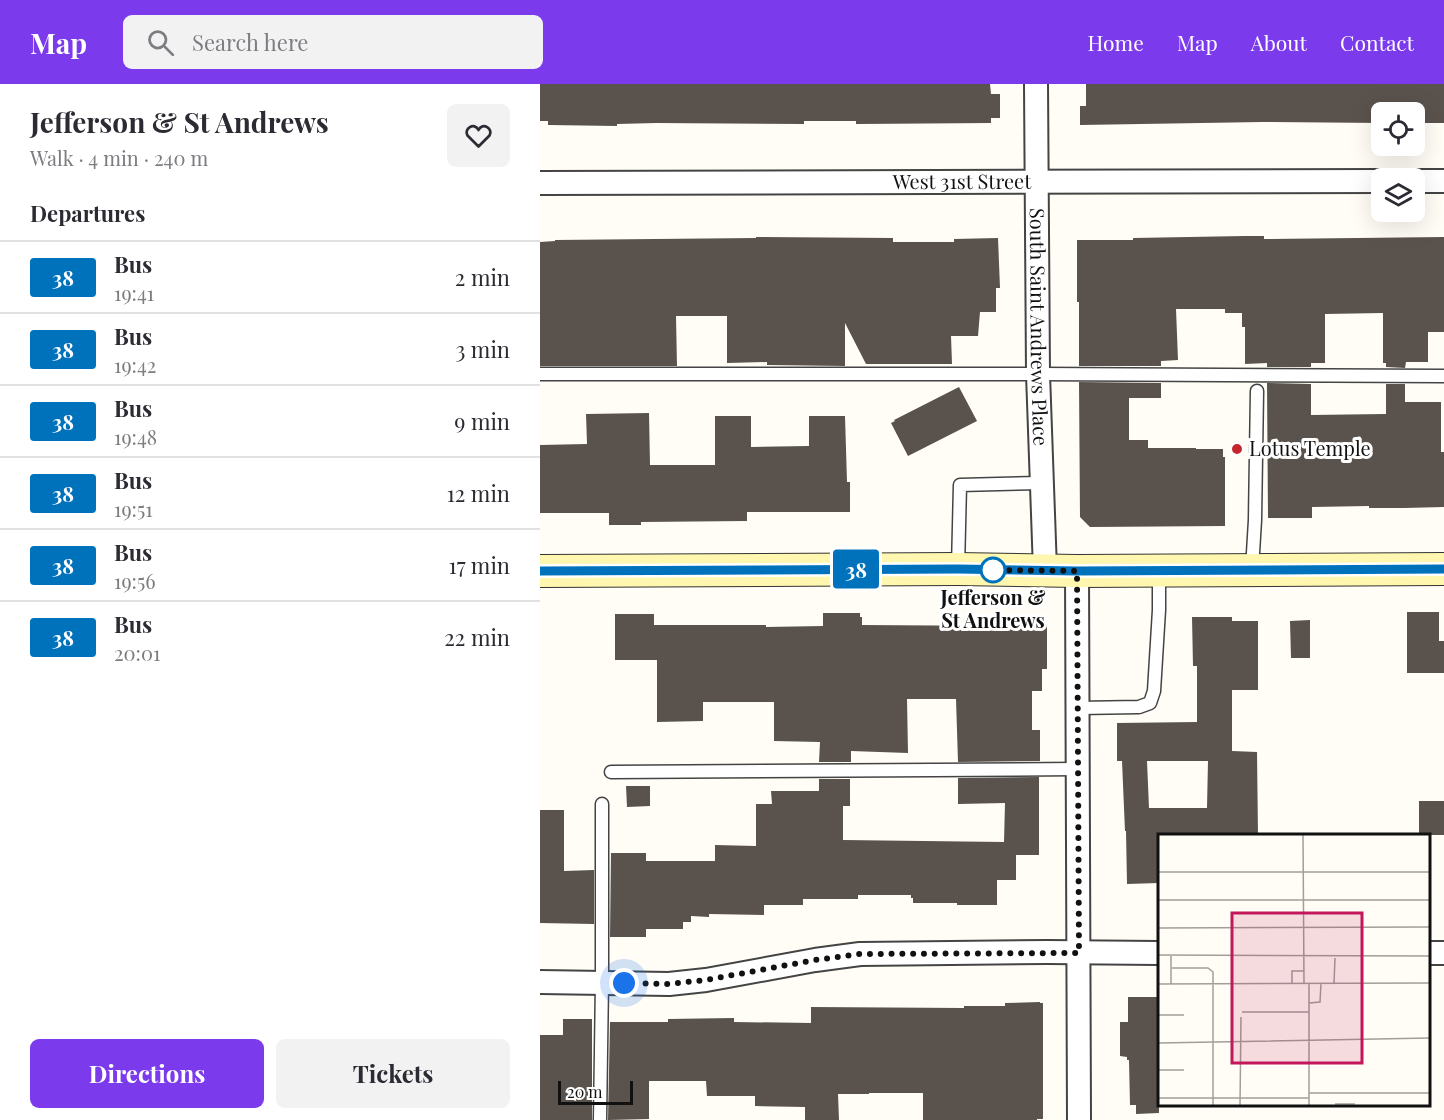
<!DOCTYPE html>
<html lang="en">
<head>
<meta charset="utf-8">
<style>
	body { margin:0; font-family:"Playfair Display",serif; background:#f2f2f3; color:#2b2b33; height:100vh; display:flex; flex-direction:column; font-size:22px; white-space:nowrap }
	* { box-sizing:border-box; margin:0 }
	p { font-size:20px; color:#7c7c81 }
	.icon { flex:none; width:33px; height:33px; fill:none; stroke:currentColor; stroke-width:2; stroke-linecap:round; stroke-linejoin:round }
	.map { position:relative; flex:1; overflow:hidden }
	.drawer { display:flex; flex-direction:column; background:#fff; width:540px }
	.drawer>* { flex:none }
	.badge { padding:0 12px; border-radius:4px; font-size:21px; line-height:39px }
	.fabs { position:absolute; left:831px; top:18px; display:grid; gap:12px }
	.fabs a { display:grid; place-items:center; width:54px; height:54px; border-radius:9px; background:#fff; box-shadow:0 6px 24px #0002; font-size:30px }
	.scale { position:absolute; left:18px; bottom:15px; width:75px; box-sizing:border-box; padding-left:6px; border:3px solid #111; border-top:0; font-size:16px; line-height:21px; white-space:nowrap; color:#111; -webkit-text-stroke:4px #fff; paint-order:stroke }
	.you { position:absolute; width:30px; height:30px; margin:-15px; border:4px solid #fff; border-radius:50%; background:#1a73e8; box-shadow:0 0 0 9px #1a73e833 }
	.map>.badge { position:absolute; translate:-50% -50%; box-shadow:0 0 0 3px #fff }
	h2 { padding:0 30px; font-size:22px; line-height:54px }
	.round { display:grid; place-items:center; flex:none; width:63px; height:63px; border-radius:9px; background:#f2f2f3 }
	.head { display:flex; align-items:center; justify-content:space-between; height:102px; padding:0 30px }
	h1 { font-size:28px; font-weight:700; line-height:45px }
	.cta { display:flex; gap:12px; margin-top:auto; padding:12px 30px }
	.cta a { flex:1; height:69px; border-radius:9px; background:#7c3aed; color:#fff; font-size:24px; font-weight:700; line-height:69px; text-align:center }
	.cta a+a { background:#f2f2f3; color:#2b2b33 }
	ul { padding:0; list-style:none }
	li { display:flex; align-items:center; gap:18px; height:72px; padding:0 30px; border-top:2px solid #e1e1e2 }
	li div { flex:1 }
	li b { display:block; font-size:22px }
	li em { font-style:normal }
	li .badge { min-width:66px; font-weight:700; text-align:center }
	header { display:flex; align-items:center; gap:36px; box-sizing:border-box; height:84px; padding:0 30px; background:#7c3aed; color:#fff }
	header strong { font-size:28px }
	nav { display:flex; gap:33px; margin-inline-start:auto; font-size:21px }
	.search { width:420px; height:54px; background:#f2f2f3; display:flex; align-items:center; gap:15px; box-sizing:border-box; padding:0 21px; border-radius:9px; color:#7c7c81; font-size:22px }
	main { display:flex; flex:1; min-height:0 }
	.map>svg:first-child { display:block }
	.building { fill:#5a524d; fill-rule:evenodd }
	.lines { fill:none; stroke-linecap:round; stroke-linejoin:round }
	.service-casing { stroke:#444; stroke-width:15 }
	.minor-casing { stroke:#444; stroke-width:26 }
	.secondary-casing { stroke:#333; stroke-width:34 }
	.service { stroke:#fff; stroke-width:12 }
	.minor { stroke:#fff; stroke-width:22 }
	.secondary { stroke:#fff6b0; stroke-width:32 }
	.line-casing { stroke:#fff; stroke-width:14 }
	.line { stroke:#0072bc; stroke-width:9 }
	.walk { stroke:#111; stroke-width:6; stroke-dasharray:0 10.8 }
	.poi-dot { fill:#c4262e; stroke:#fff; stroke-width:2 }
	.stop-dot { fill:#fff; stroke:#0072bc; stroke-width:3 }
	.labels { text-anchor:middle; stroke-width:6; stroke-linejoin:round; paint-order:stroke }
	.street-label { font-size:20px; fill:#111; stroke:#fff }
	.poi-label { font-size:20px; fill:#111; stroke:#fff; text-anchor:start }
	.stop-label { font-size:20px; font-weight:bold; fill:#111; stroke:#fff }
	.inset-road { fill:none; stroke:#a09f9a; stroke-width:1.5 }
	.view { fill:#c2185b; fill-opacity:0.15; stroke:#c2185b; stroke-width:3 }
	.inset-edge { fill:none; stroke:#111; stroke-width:3 }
</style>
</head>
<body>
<header>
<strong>Map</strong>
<div class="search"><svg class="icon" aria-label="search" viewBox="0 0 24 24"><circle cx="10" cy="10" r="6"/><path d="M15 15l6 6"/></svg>Search here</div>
<nav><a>Home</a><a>Map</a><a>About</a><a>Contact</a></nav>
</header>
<main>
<section class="drawer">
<div class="head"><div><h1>Jefferson &amp; St Andrews</h1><p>Walk · 4 min · 240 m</p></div><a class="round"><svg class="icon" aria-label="heart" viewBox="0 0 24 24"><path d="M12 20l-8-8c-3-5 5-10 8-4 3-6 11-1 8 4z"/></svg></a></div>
<h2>Departures</h2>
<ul>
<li><span class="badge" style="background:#0072bc;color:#fff">38</span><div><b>Bus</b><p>19:41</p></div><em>2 min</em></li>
<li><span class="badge" style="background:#0072bc;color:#fff">38</span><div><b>Bus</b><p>19:42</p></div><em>3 min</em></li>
<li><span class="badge" style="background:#0072bc;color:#fff">38</span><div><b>Bus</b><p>19:48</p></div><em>9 min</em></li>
<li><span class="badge" style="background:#0072bc;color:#fff">38</span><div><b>Bus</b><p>19:51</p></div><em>12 min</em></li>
<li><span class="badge" style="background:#0072bc;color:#fff">38</span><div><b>Bus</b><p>19:56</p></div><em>17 min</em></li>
<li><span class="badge" style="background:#0072bc;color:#fff">38</span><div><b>Bus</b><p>20:01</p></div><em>22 min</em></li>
</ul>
<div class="cta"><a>Directions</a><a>Tickets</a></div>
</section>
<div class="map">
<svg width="904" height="1036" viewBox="0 0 904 1036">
	<rect width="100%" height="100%" fill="#fffdf5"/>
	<!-- building -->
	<g class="building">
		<path d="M0,0H450L451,10H460V34H451V39L316,40V37H264V40L116,39L77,40V42L8,41V37H0Z"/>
		<path d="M546,0H904V39H874V28H842V39L722,38L540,41V22H546Z"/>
		<path d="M705,152H724V155L904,153V248H888V278H866L865,284L846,283V279H843V229L785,230V279H771V283H727V279L705,280V243H702V229H685V225H636L638,276L621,277V282H539V218H537V156H593V154Z"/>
		<path d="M216,153L353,154V158H414V155L458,154L460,204H456V228H440L438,252H411L412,280H326L305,239V282L227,281V278L187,279V232H136L137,282H0V158L15,157V156L216,154Z"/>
		<path d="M539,298L621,299V314H589V356H608V364H656V365H683V373H685V442L550,443L540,433Z"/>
		<path d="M727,299L771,300V331L846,330V300H865V318H901V368H904V423L864,424H829V422L772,423V434H728Z"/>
		<path d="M419,303L437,337L368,372L351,339L355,337L354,336Z"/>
		<path d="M109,329L110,381H175V332H211V363L269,362V332H305L307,398H310V428H207V437L101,438V441H69V429H0V361L47,360L46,330Z"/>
		<path d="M867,528H899V557H904V589H867Z"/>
		<path d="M283,529H320V533H322V541L472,542V539L507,540V585H502V607H492V646H500V677L418,678L416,615H367L368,669L311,667V678H279L280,658L234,657V618H163V637L117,638V576H75V530H114V541H226V543L283,542Z"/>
		<path d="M652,533H692V537H718V606H692V667L717,668L718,751H619V799L587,800L586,747H585L582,677H577V639L657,638V582H653ZM607,677H668L667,724H609Z"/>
		<path d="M770,536V574H751L750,537Z"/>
		<path d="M499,693V771H476V796H457V821H417V819H373V814H371V811H318V815H263V821H224V831L169,830V833L151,832V838H143V845H106V853H70L71,769H106V777H175V761L216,762V720H232L231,707H279V695H310V722H303V756L464,758L465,719L418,720V694Z"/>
		<path d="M86,702H110V722L87,723Z"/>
		<rect x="879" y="717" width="25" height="34"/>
		<path d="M0,726H24V787L54,786V840L0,839Z"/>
		<path d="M588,913H619V1029L596,1030V1021H590L589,976H587V973L580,972V938H588Z"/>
		<path d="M500,918V919H503V1035H497V1036H383V1009H329V1010H298L299,1036H265V1023L215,1022V1012H167L166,997H109V1035L68,1036L70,938H128V935L194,934V938L271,939V923L424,924V922H465V919Z"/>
		<path d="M23,935H52V1036H0V951H23Z"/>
	</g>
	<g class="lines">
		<!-- service casing -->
		<g class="service-casing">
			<g id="service">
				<path d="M0,290H498L904,292"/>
				<path d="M418,484L420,401L501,399"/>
				<path d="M712,485L715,436L717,307"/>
				<path d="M538,624L599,623L610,619L614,607L619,526V487"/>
				<path d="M71,688L538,685"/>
				<path d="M60,1036L62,898V720"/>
			</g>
		</g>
		<!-- minor casing -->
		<g class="minor-casing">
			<g id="minor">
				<path id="s1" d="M496,0L498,290L505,486"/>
				<path d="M874,97H904"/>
				<path id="s2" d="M0,99L842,97"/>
				<path d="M537,487L539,1036"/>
				<path d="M888,869H904"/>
				<path d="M0,898L129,900L166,896L275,876L320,870L507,868L619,869"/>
			</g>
		</g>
		<!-- secondary casing -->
		<g class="secondary-casing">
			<path id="secondary" d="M0,487L418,485L537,487L904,485"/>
		</g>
		<!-- service -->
		<use href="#service" class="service"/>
		<!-- minor -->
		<use href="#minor" class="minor"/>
		<!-- secondary -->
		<use href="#secondary" class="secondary"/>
	</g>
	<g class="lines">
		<!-- line casing -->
		<g class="line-casing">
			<path id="line" d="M0,487L418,485L537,487L904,485"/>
		</g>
		<!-- line -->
		<use href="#line" class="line"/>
		<!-- walk -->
		<path class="walk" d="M84,899L129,900L166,896L275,876L320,870L539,869L537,487L453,486"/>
	</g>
	<!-- markers -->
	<circle class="poi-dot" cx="697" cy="365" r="6"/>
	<circle class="stop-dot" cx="453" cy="486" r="12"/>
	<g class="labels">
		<!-- street labels -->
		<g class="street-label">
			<text dy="7" stroke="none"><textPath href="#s2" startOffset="422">West 31st Street</textPath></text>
			<text dy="7" stroke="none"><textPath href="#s1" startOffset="243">South Saint Andrews Place</textPath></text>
		</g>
		<!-- poi labels -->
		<g class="poi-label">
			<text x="709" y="372">Lotus Temple</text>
		</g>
		<!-- stop labels -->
		<g class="stop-label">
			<text x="453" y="521">Jefferson &amp;<tspan x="453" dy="23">St Andrews</tspan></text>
		</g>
	</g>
	<!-- overview -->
	<g transform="translate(618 750)">
		<rect width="272" height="272" fill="#fffdf5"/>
		<path class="inset-road" d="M145,0L146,149M0,38H272M0,66H272M0,94L272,93M0,121L272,122M14,134H50L55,138V271M134,149V137H146M151,149V271M176,149L177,124M0,150L272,149M13,150V121M151,169L162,168L163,149M84,178H151M0,181H26M0,209L272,204M0,236H26M151,259H272M0,264H151M177,270H197M82,271L83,183"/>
		<path class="view" d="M74,79H204V229H74Z"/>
		<rect width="272" height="272" class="inset-edge"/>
	</g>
</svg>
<div class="fabs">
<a><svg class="icon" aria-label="locate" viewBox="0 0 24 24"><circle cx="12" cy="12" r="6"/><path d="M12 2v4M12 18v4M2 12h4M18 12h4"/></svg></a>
<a><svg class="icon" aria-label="layers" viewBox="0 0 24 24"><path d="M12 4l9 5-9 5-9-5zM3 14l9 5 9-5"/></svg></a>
</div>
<div class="scale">20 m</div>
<div class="you" style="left:84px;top:899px"></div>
<b class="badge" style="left:316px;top:485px;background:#0072bc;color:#fff">38</b>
</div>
</main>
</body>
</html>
